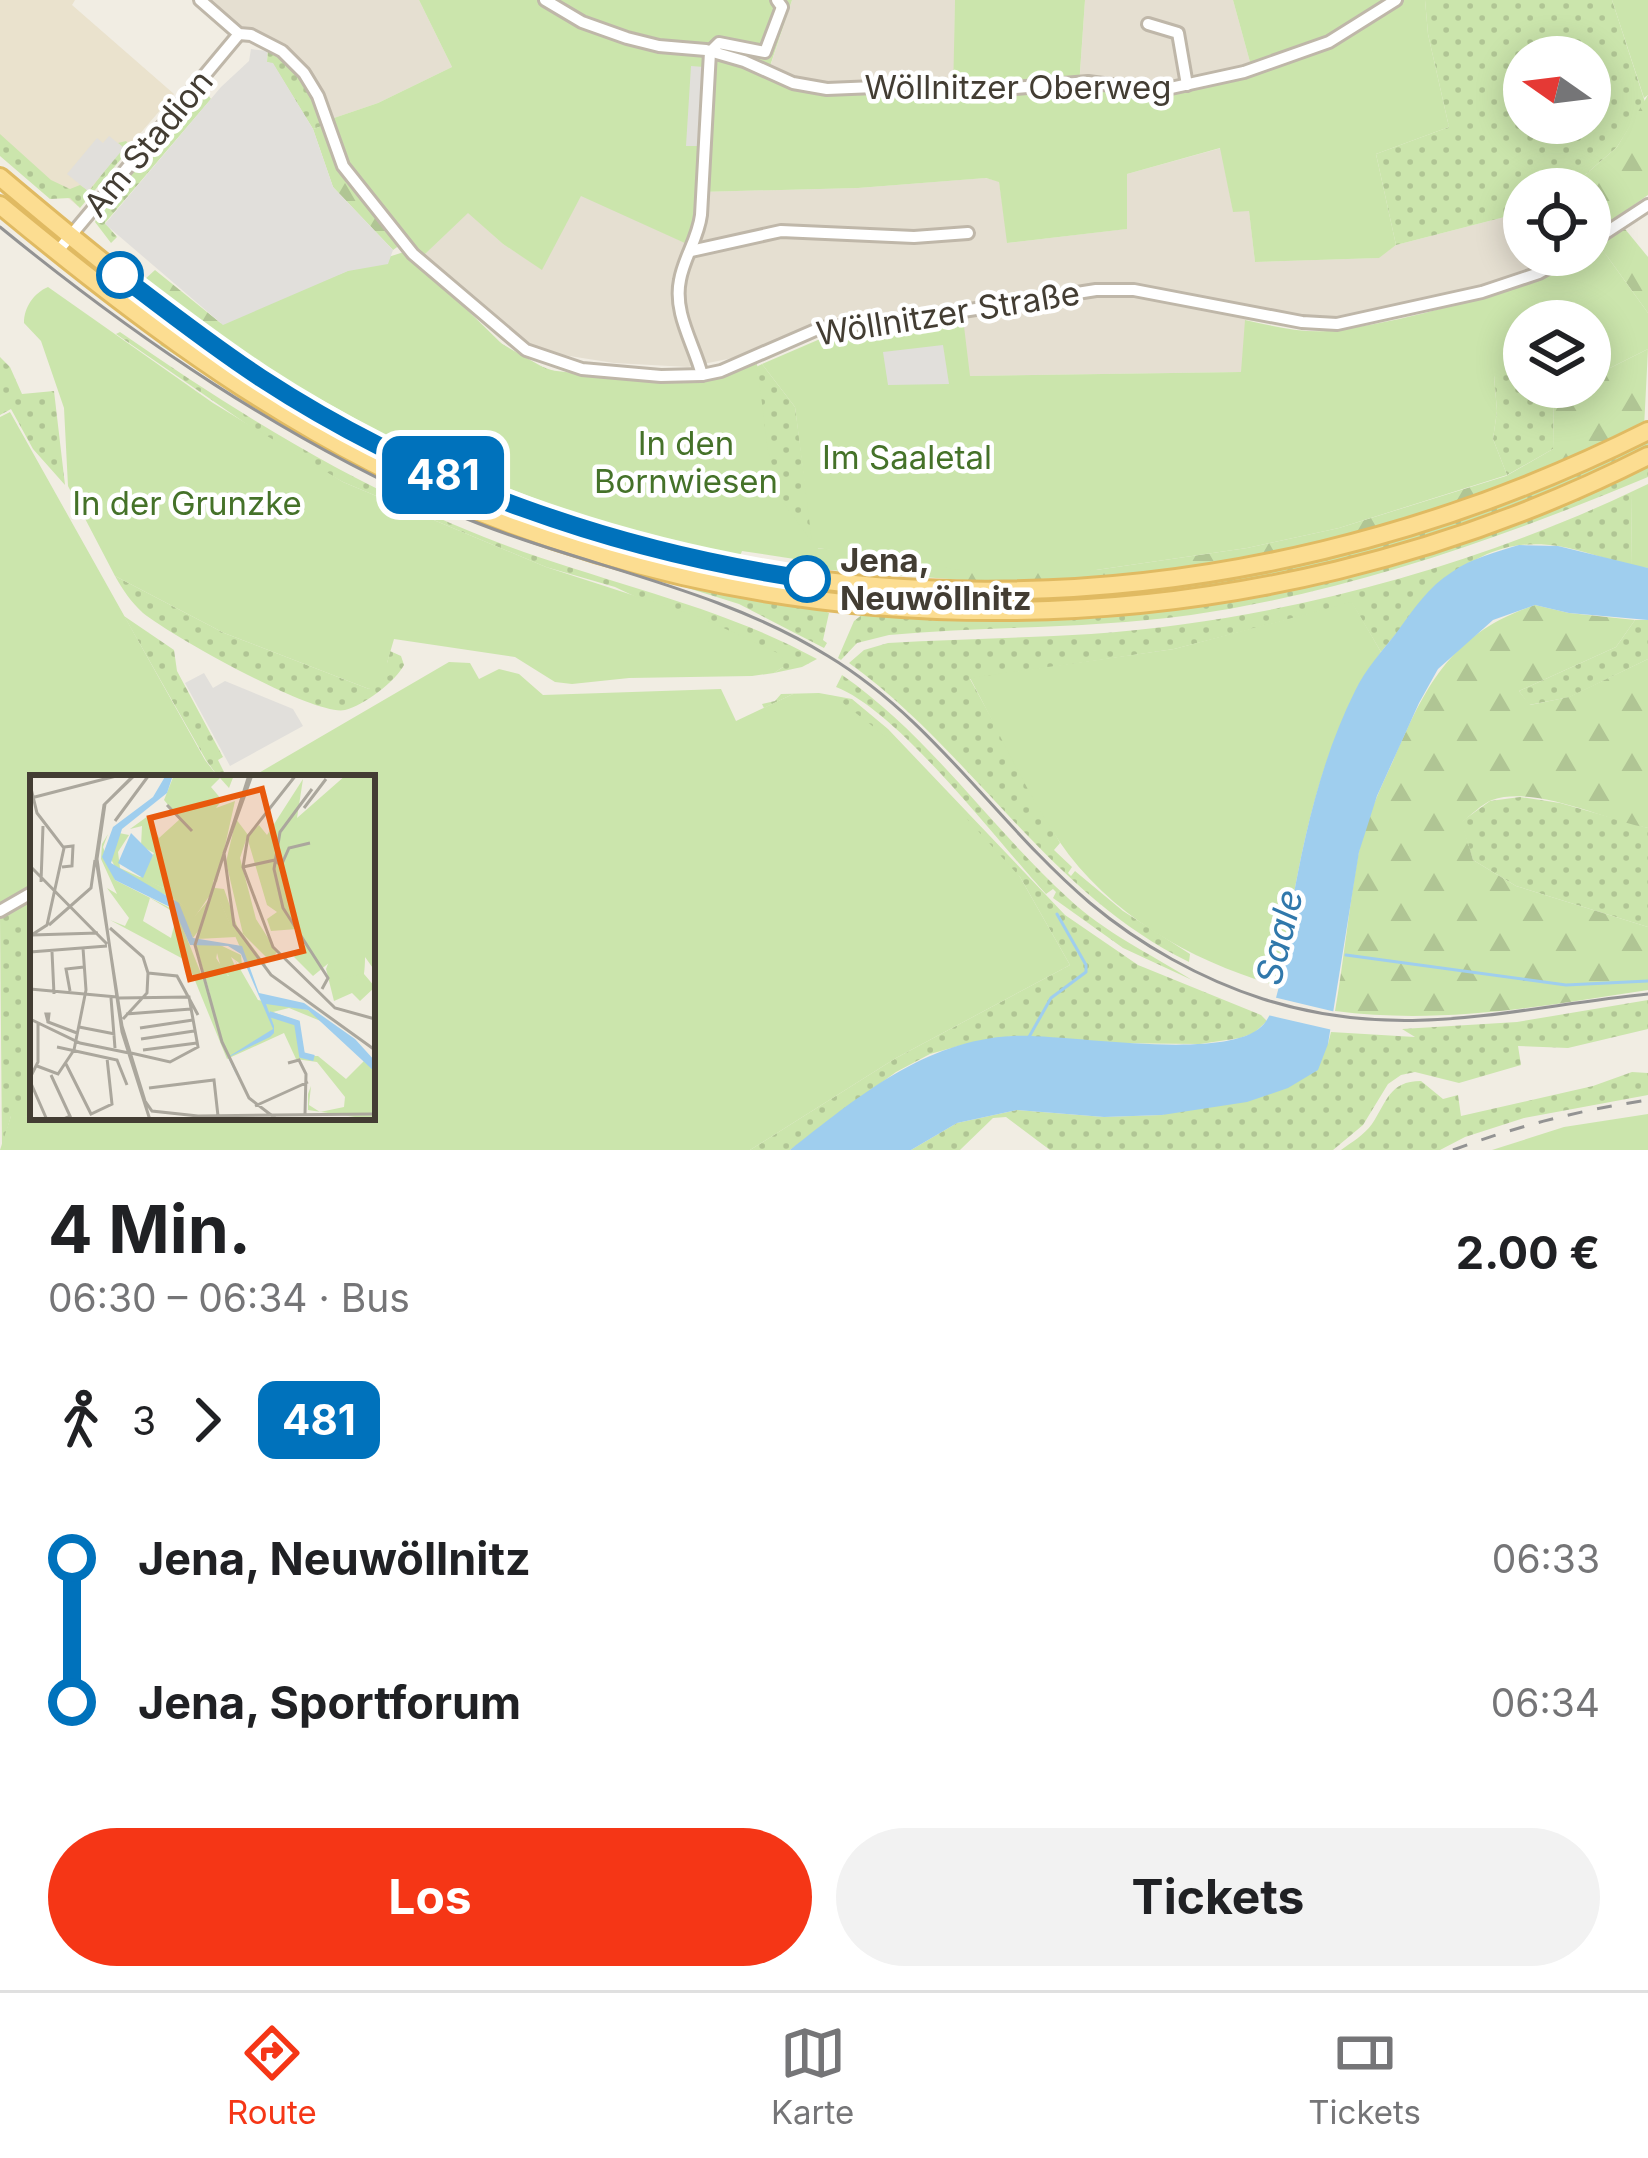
<!DOCTYPE html>
<html lang="de">
<head>
<meta charset="utf-8">
<style>
	body { margin:0; font-family:Inter,sans-serif; background:#f2f2f2; color:#202124; height:100vh; display:flex; flex-direction:column; font-size:45px; white-space:nowrap }
	* { box-sizing:border-box; margin:0 }
	p { font-size:39px; color:#757577 }
	.icon { flex:none; width:66px; height:66px; fill:none; stroke:currentColor; stroke-width:2; stroke-linecap:round; stroke-linejoin:round }
	.map { position:relative; height:1150px; overflow:hidden }
	.details { display:flex; flex-direction:column; background:#fff; flex:1 }
	.details>* { flex:none }
	.badge { padding:0 24px; border-radius:18px; font-size:42px; line-height:78px }
	.needle { width:78px; rotate:284deg }
	.buttons { position:absolute; left:1503px; top:36px; display:grid; gap:24px }
	.buttons a { display:grid; place-items:center; width:108px; height:108px; border-radius:50%; background:#fff; box-shadow:0 6px 30px #0003; font-size:60px }
	.map>.badge { position:absolute; translate:-50% -50%; box-shadow:0 0 0 6px #fff }
	.legs { display:flex; align-items:center; gap:18px; height:132px; padding:0 48px; font-size:39px }
	.legs p { margin-inline-start:auto }
	.headline { display:flex; align-items:center; justify-content:space-between; height:204px; padding:0 48px }
	h1 { font-size:66px; font-weight:700; line-height:90px }
	.action { display:flex; gap:24px; margin-top:auto; padding:24px 48px }
	.action a { flex:1; height:138px; border-radius:72px; background:#f53616; color:#fff; font-size:48px; font-weight:700; line-height:138px; text-align:center }
	.action a+a { background:#f2f2f2; color:#202124 }
	ul { padding:0 48px; list-style:none }
	li { display:flex; align-items:center; gap:42px; height:144px; font-size:45px }
	li i { display:grid; place-items:center; width:18px; height:100%; margin:0 15px; background:currentColor }
	li i::after { content:''; width:30px; height:30px; margin:-15px; border:9px solid; border-radius:50%; background:#fff }
	li p { margin-inline-start:auto }
	li:first-child i { background:linear-gradient(#0000 50%,currentColor 0) }
	li:last-child i { background:linear-gradient(currentColor 50%,#0000 0) }
	.menu { display:flex; justify-content:space-around; align-items:center; height:168px; border-top:3px solid #e0e0e0; background:#fff; font-size:33px; color:#757577 }
	.menu a { display:grid; justify-items:center; gap:6px }
	.menu .selected { color:#f53616 }
	.map>svg:first-child { display:block }
	.residential { fill:#e5dfd1 }
	.education { fill:#eae2cd }
	.grass { fill:url(#grass-dots); fill-rule:evenodd }
	.forest { fill:url(#forest-firs) }
	.green { fill:#cbe5ac }
	.parking { fill:#e1dfdb }
	.water { fill:#9fceee }
	.pier { fill:#f1ede3 }
	.lines { fill:none; stroke-linecap:round; stroke-linejoin:round }
	.stream { stroke:#9fceee; stroke-width:3 }
	.minor-casing { stroke:#bfb7a9; stroke-width:16 }
	.primary-casing { stroke:#e0ba62; stroke-width:22 }
	.minor { stroke:#fff; stroke-width:10 }
	.primary { stroke:#fcdd91; stroke-width:16 }
	.tram { stroke:#939393; stroke-width:3 }
	.rail { stroke:#939393; stroke-width:3; stroke-dasharray:15 15; stroke-linecap:butt }
	.line-1-casing { stroke:#fff; stroke-width:27 }
	.line-1 { stroke:#0072bc; stroke-width:18 }
	.stop-1-dot { fill:#fff; stroke:#0072bc; stroke-width:6 }
	.labels { text-anchor:middle; stroke-width:9; stroke-linejoin:round; paint-order:stroke }
	.street-label { font-size:33px; fill:#433d33; stroke:#fff }
	.park-label { font-size:33px; fill:#457229; stroke:#fff }
	.stop-label { font-size:33px; font-weight:bold; fill:#433d33; stroke:#fff; text-anchor:start }
	.water-label { font-size:36px; font-style:italic; fill:#3078ab; stroke:#fff }
	.inset-river { fill:none; stroke:#9fceee; stroke-width:6 }
	.inset-road { fill:none; stroke:#aba79d; stroke-width:3 }
	.view { fill:#e8590c; fill-opacity:0.15; stroke:#e8590c; stroke-width:6 }
	.inset-edge { fill:none; stroke:#433d33; stroke-width:6 }
</style>
</head>
<body>
<div class="map">
<svg width="1648" height="1150" viewBox="0 0 1648 1150">
	<defs>
		<pattern id="grass-dots" width="8" height="8" patternUnits="userSpaceOnUse" patternTransform="scale(3)"><rect width="8" height="8" fill="#cbe5ac"/><path d="M2 2h.1M6 6h.1" fill="none" stroke="#b0c594" stroke-width="1.8" stroke-linecap="round"/></pattern>
		<pattern id="forest-firs" width="22" height="20" patternUnits="userSpaceOnUse" patternTransform="scale(3)"><rect width="22" height="20" fill="#cbe5ac"/><path d="M5 1l3.5 6h-7zM16 11l3.5 6h-7z" fill="#b0c594"/></pattern>
	</defs>
	<rect width="100%" height="100%" fill="#f1ede3"/>
	<!-- residential -->
	<g class="residential">
		<path d="M208,0H419L452,67L378,103L331,119L317,79L285,48L241,26Z"/>
		<path d="M792,0H955L954,95L920,89L835,92L767,76Z"/>
		<path d="M1085,0H1233L1253,73L1219,84L1153,96L1079,87Z"/>
		<path d="M1221,148L1233,211L1249,210L1255,262L1378,258L1396,245L1524,212V255L1582,256L1541,277L1389,319L1325,331L1246,320L1242,372L969,376L960,309L840,316L738,357L688,367L614,363L544,352L507,329L423,256L468,212L503,244L542,269L581,195L686,243L698,192L858,188L985,178L999,181L1008,243L1126,229L1127,174Z"/>
	</g>
	<!-- education -->
	<path class="education" d="M0,0H75L72,5L174,94L78,206L0,143Z"/>
	<!-- grass -->
	<g class="grass">
		<path d="M1425,0H1612L1645,102L1617,147L1569,189H1524V212L1396,245L1376,154L1449,127L1428,34ZM1524,57H1590V123H1524Z"/>
		<path d="M268,48C299,67 312,92 325,125L313,129L273,64L267,62Z"/>
		<path d="M206,92L211,99L105,223L117,237L111,243L95,222L103,205L197,94Z"/>
		<path d="M0,134L51,180L70,189L80,185L89,191L123,147L118,143L126,141L131,147L80,208L70,198L50,199L0,156Z"/>
		<path d="M93,270L156,318L249,376L585,535L695,567L837,594C789,586 740,581 692,571C526,537 367,460 225,369C179,339 136,304 92,271Z"/>
		<path d="M120,332C235,412 353,485 484,537C594,581 713,602 817,659L802,667L774,673L783,667L615,587L546,567L343,482L277,445L116,334Z"/>
		<path d="M163,342L332,448L698,586L820,609L829,613L823,640L827,643L824,648L739,604L553,546L427,496L271,415L160,345Z"/>
		<path d="M0,357L10,367L22,394L54,391L65,485L33,449L11,409L0,415Z"/>
		<path d="M762,364L795,407L814,548L753,477L756,367Z"/>
		<path d="M1524,369V387H1554L1553,449L1507,475L1493,439L1497,411L1494,375Z"/>
		<path d="M1648,439V445C1618,466 1582,478 1549,492C1357,576 1142,609 933,602C984,594 1037,601 1088,595C1284,573 1472,528 1648,439Z"/>
		<path d="M1648,463V477C1502,538 1349,592 1191,615C1091,629 989,626 889,635L857,643L841,660L838,658L854,621L863,614C889,612 918,616 945,617C988,619 1031,618 1074,615C1266,605 1478,555 1648,463Z"/>
		<path d="M1631,492L1632,566C1608,560 1583,550 1558,546C1473,533 1430,595 1381,652L1352,603L1174,649L970,679L1060,843L1054,850L1072,867L1068,873L1071,876L1075,871L1123,911L1190,954L1189,962C1049,894 973,752 849,663L864,650L888,643C956,639 1024,638 1091,634C1277,620 1463,571 1631,492Z"/>
		<path d="M115,576L224,633L369,689L387,663L390,651L401,656L404,665C396,681 363,706 345,710C315,717 170,635 143,613C131,602 123,590 115,576Z"/>
		<path d="M124,616L174,650L177,671L223,757L218,760L227,778H219L206,760Z"/>
		<path d="M1635,620H1648V659L1570,697L1529,705L1519,691L1616,647Z"/>
		<path d="M842,675C930,736 989,826 1068,898C1105,933 1149,953 1192,980L1123,948L1053,898L1056,892L1053,889L1046,894C996,840 900,712 836,687Z"/>
		<path d="M819,693L852,699L888,729L1065,915L1138,965L1261,1015L1267,1021L1254,1033L1240,1038L1200,1044L1107,1043L1013,1036L962,1045L930,1054L896,1072L790,1150H750L896,1058L1070,965L1020,877L793,694L764,708L762,704L775,701L781,694Z"/>
		<path d="M1520,797L1560,803L1648,828V927L1516,886L1473,860L1461,822L1490,801Z"/>
		<path d="M33,899V1116H11L2,1147L0,917Z"/>
		<path d="M1648,1000V1029L1568,1048L1518,1046L1521,1065L1459,1083L1415,1072L1401,1075L1388,1084L1363,1125L1333,1150H1050L1006,1117L993,1118L960,1150H911L957,1123L1017,1110L1104,1117L1162,1115L1328,1044L1331,1032L1415,1037L1402,1029L1517,1022Z"/>
		<path d="M1632,1072L1648,1073V1095L1524,1118L1465,1137L1440,1150H1341C1352,1142 1364,1135 1372,1124C1387,1102 1389,1081 1421,1081L1443,1099L1458,1095L1461,1116L1593,1086Z"/>
	</g>
	<!-- forest -->
	<g class="forest">
		<path d="M1648,95V195L1590,236V189H1569L1617,147Z"/>
		<path d="M325,125C342,174 364,208 400,245L393,250L333,187L313,129Z"/>
		<path d="M1625,229L1648,257V313L1599,245Z"/>
		<path d="M388,264L528,362L726,430L814,548L1096,570L1247,548L1339,528L1506,476L1553,449L1554,387H1590V378L1648,349L1644,428L1492,495L1339,540L1168,571L1086,581L1003,583L816,569L810,561L215,339L144,280L155,270L223,325L348,271Z"/>
		<path d="M1535,605L1569,613L1635,620L1616,647L1519,691L1530,705L1569,697L1648,659V828C1604,820 1536,785 1492,800C1482,804 1471,815 1462,822L1473,860L1516,886L1648,927V990C1543,1006 1441,1025 1335,1011C1344,959 1349,907 1358,856C1364,824 1379,791 1393,761C1426,685 1451,633 1535,605Z"/>
	</g>
	<!-- green -->
	<g class="green">
		<path d="M419,0H792L767,75L787,84L920,89L953,95L955,0H1085L1079,86L1153,96L1219,84L1253,73L1233,0H1425L1428,34L1449,127L1376,154L1396,245L1379,258L1255,262L1249,211L1233,212L1220,148L1127,174V229L1007,243L999,182L986,178L858,188L699,192L687,244L581,196L542,270L503,244L468,213L423,256C381,214 349,176 331,119L378,103L452,67Z"/>
		<path d="M1612,0H1648V95L1644,98Z"/>
		<path d="M1599,245L1648,313V349L1590,378V321H1524V369L1494,376L1497,411L1493,439L1507,475L1339,528L1247,548L1096,570L966,571L818,548L814,562L742,551L738,561L611,528L413,451L211,338L219,324L357,267L407,251L502,344L548,370L653,382L699,379L757,364L768,451L782,501L812,542L795,407L762,364L841,330L963,318L970,376L1241,372L1245,320C1272,326 1301,333 1328,331C1408,323 1536,286 1599,245Z"/>
		<path d="M48,287L213,403L343,482L546,567L700,617L782,655L783,667L774,673L752,676L629,678L572,684L555,682L515,657L394,639L387,663L391,674L369,689L224,633L115,576L68,486L64,408L41,341L24,323C24,307 34,293 48,287Z"/>
		<path d="M10,412L205,760L219,778H33V885L0,904V417Z"/>
		<path d="M1648,484V568L1632,566L1631,492Z"/>
		<path d="M1352,602L1381,652C1313,750 1298,871 1278,986C1193,962 1110,916 1059,841C1025,790 999,732 970,678L1174,649Z"/>
		<path d="M449,662L470,663L479,679L499,669L519,674L543,695L721,689L736,721L793,694L834,696L907,753L1020,877L1070,965L896,1058L750,1150H0L11,1116L372,1117V778H250Z"/>
		<path d="M1648,1114V1150H1492L1564,1127Z"/>
	</g>
	<!-- parking -->
	<g class="parking">
		<path d="M251,49L267,51V62L273,63L313,129L333,187L393,250L388,264L348,271L223,325L105,224L221,87L249,61Z"/>
		<path d="M691,66L704,67L699,146H686Z"/>
		<path d="M109,136L124,148L88,191L67,174L97,138L103,143Z"/>
		<path d="M943,345L949,384L888,385L883,352Z"/>
		<path d="M204,673L213,688L225,681L293,709L303,726L230,766L185,683Z"/>
	</g>
	<!-- water -->
	<path class="water" d="M1519,545L1558,546L1648,568V620L1569,613L1535,605L1493,620L1438,669L1419,703L1377,796L1359,852L1328,1044L1318,1070L1288,1088L1247,1102L1162,1115L1104,1117L1017,1110L957,1123L911,1150H790C856,1098 925,1040 1013,1036C1065,1033 1230,1064 1264,1024C1282,1002 1286,939 1291,910C1304,836 1321,759 1355,691C1365,670 1382,651 1397,632C1413,610 1428,587 1452,572C1472,558 1496,552 1519,545Z"/>
	<!-- pier -->
	<path class="pier" d="M1269,996L1340,1013L1337,1031L1263,1014Z"/>
	<g class="lines">
		<!-- stream -->
		<g class="stream">
			<path d="M1346,955L1566,985L1648,981"/>
			<path d="M1029,1037L1051,998L1086,972V965L1057,914"/>
		</g>
		<!-- minor casing -->
		<g class="minor-casing">
			<g id="minor">
				<path d="M200,0L239,34L251,35L282,51L304,73L318,96L343,166L413,254L526,350L582,369L661,376L702,375L721,371L820,328L906,320L1096,290H1134L1302,322L1337,324L1482,292L1539,273L1571,255"/>
				<path d="M545,0L582,22L627,38L659,46L706,50L744,61L793,83L827,89L923,85L978,91L1088,82L1157,91L1244,72L1329,42L1396,0"/>
				<path d="M1148,24L1178,33L1187,85"/>
				<path d="M1590,243L1648,205"/>
				<path d="M691,251L781,231L914,237L968,233"/>
				<path d="M57,252L239,34"/>
				<path d="M702,375C694,344 673,313 680,280C684,257 698,239 701,215L710,52L719,43L765,52L782,7L777,0"/>
				<path d="M0,911L33,892"/>
			</g>
		</g>
		<!-- primary casing -->
		<g class="primary-casing">
			<g id="primary">
				<path d="M0,177C103,264 209,351 327,418C740,651 1229,641 1648,431"/>
				<path d="M0,205C117,302 236,393 372,463C768,667 1253,656 1648,456"/>
			</g>
		</g>
		<!-- minor -->
		<use href="#minor" class="minor"/>
		<!-- primary -->
		<use href="#primary" class="primary"/>
		<!-- tram -->
		<path class="tram" d="M0,227C137,339 285,440 448,511C572,565 712,584 828,656C933,719 998,825 1090,903C1140,945 1201,979 1263,999C1402,1043 1510,1008 1648,994"/>
		<!-- rail -->
		<path class="rail" d="M1453,1150C1517,1126 1580,1110 1648,1100"/>
	</g>
	<g class="lines">
		<!-- line-1 casing -->
		<g class="line-1-casing">
			<path id="line-1" d="M120,275C166,310 212,346 261,378C425,485 614,551 807,579"/>
		</g>
		<!-- line-1 -->
		<use href="#line-1" class="line-1"/>
	</g>
	<!-- markers -->
	<g class="stop-1-dot">
		<circle cx="120" cy="275" r="21"/>
		<circle cx="807" cy="579" r="21"/>
	</g>
	<g class="labels">
		<!-- street labels -->
		<g class="street-label">
			<text x="1018" y="99">Wöllnitzer Oberweg</text>
			<text transform="translate(148 143) rotate(-50)" y="12">Am Stadion</text>
			<text transform="translate(948 313) rotate(-9)" y="12">Wöllnitzer Straße</text>
		</g>
		<!-- park labels -->
		<g class="park-label">
			<text x="686" y="455">In den<tspan x="686" dy="38">Bornwiesen</tspan></text>
			<text x="907" y="469">Im Saaletal</text>
			<text x="187" y="515">In der Grunzke</text>
		</g>
		<!-- stop labels -->
		<g class="stop-label">
			<text x="840" y="572">Jena,<tspan x="840" dy="38">Neuwöllnitz</tspan></text>
		</g>
		<!-- water labels -->
		<g class="water-label">
			<text transform="translate(1279 937) rotate(-76)" y="13">Saale</text>
		</g>
	</g>
	<!-- overview -->
	<g transform="translate(30 775)">
		<rect width="345" height="345" fill="#f1ede3"/>
		<path d="M89,58L99,60L88,77L90,93L136,114L164,142L181,122L178,85L185,113L194,114L207,151L236,190L217,188L190,127L163,163L144,124L88,98L79,80ZM78,59L73,72L85,105L146,136L180,221L184,180L198,201L209,193L202,180L228,225L278,235L332,277L345,297V345L278,335V319L281,311L279,330L290,337L314,332L315,322L287,287L266,284L254,258L197,284L157,186L80,145L95,151L99,143L77,113L87,119L71,84L72,69ZM120,123L147,139L141,163L113,146ZM259,233L293,247L334,286L316,304L288,281H275L268,246L243,237ZM304,173L344,183L335,182L334,199L345,212L330,226L322,218L304,226L296,194Z" fill="#cbe5ac" fill-rule="evenodd"/>
		<path d="M188,169L211,180L212,190L201,182L212,207L192,197L187,178L181,222L166,170Z" fill="#cbe5ac"/>
		<path d="M144,0H204L199,13L190,3L181,12L192,25L186,33L205,26L187,107L180,104L185,113L164,143L136,114L110,103L124,78L111,71L112,51L100,54L118,41L129,63L150,44L134,25ZM316,0H345V196L335,182L334,198L310,205L300,187L283,201L264,182L275,170L267,154L241,156L237,144L247,137L237,130L217,62L210,83L226,144L247,177L240,186L213,159L196,87L206,44L218,60L229,50L237,60L273,4L267,43ZM190,126L206,162L167,164L173,143Z" fill="#cbe5ac"/>
		<path d="M136,0H143L137,18L92,54L81,88L149,128L163,163L212,171L229,218L274,228L325,264L345,286V297L278,235L236,229L244,251V258L240,262L199,282L207,302L198,282L243,254L211,179L198,171L160,170L144,134L85,105L72,82L83,52L123,22ZM101,58L123,80L113,103L88,88Z" fill="#9fceee"/>
		<path class="inset-river" d="M239,239L267,248L272,280L284,283"/>
		<path class="inset-road" d="M104,0L74,30L66,84L92,251L115,326L122,336L168,341L342,339M105,0L75,29L67,84L92,257L120,345M219,0L165,170L192,267L219,323L245,343M222,0L194,78L204,150L241,200L345,275M266,0L218,61L213,92L243,172L305,233L345,244M0,9L7,38L34,73L17,150L0,161M282,14L250,57L244,94L253,133L298,203L292,214M1,23L90,0M137,30L162,56M274,33L296,4M85,46L119,0M0,91L77,169M32,92L42,91L43,71L34,72M213,92L245,85L251,91L259,73L280,68M11,107L13,51M19,150L61,113L65,85M80,153L113,182L118,198L117,218L93,244M2,160L68,158M0,177L77,171M22,177L24,219M118,198L147,201L168,240M0,214L87,222M40,216L36,194L54,192M81,223L85,273M89,223L159,222L168,272L140,287L101,278M96,239L161,234M0,244L50,268L99,278M18,247L16,239H19L18,247L47,258M49,252L85,259M110,253L163,245M111,264L164,256M27,272L87,285L97,310M113,275L167,268M258,288L269,285L276,299L275,339M36,289L61,339L82,329L77,283M7,291L28,299L44,275L56,215L53,173M21,300L40,341L31,345M0,303L8,287V247M0,306L17,345M119,313L184,305L188,341M225,331L278,307M124,345H310"/>
		<path class="view" d="M232,14L273,176L160,204L120,43Z"/>
		<rect width="345" height="345" class="inset-edge"/>
	</g>
</svg>
<div class="buttons">
<a><svg class="needle" viewBox="-14 -14 28 28"><path d="M0-13l5 13h-10z" fill="#e53935"/><path d="M0 13l5-13h-10z" fill="#757577"/></svg></a>
<a><svg class="icon" aria-label="locate" viewBox="0 0 24 24"><circle cx="12" cy="12" r="6"/><path d="M12 2v4M12 18v4M2 12h4M18 12h4"/></svg></a>
<a><svg class="icon" aria-label="layers" viewBox="0 0 24 24"><path d="M12 4l9 5-9 5-9-5zM3 14l9 5 9-5"/></svg></a>
</div>
<b class="badge" style="left:443px;top:475px;background:#0072bc;color:#fff">481</b>
</div>
<section class="details">
<div class="headline"><div><h1>4 Min.</h1><p>06:30 – 06:34 · Bus</p></div><b>2.00 €</b></div>
<div class="legs"><svg class="icon" aria-label="walk" viewBox="0 0 24 24"><circle cx="13" cy="4" r="2"/><path d="M13 8l-2 6 4 7M11 14l-3 7M7 12l3-4h3l4 4"/></svg>3<svg class="icon" aria-label="forward" viewBox="0 0 24 24"><path d="M9 5l7 7-7 7"/></svg><b class="badge" style="background:#0072bc;color:#fff">481</b></div>
<ul>
<li><i style="color:#0072bc"></i><b>Jena, Neuwöllnitz</b><p>06:33</p></li>
<li><i style="color:#0072bc"></i><b>Jena, Sportforum</b><p>06:34</p></li>
</ul>
<div class="action"><a>Los</a><a>Tickets</a></div>
</section>
<nav class="menu">
<a class="selected"><svg class="icon" aria-label="directions" viewBox="0 0 24 24"><path d="M12 3l9 9-9 9-9-9zM9 14v-3h6M13 9l2 2-2 2"/></svg>Route</a>
<a><svg class="icon" aria-label="map" viewBox="0 0 24 24"><path d="M3 6l6-2 6 2 6-2v14l-6 2-6-2-6 2zM9 4v14M15 6v14"/></svg>Karte</a>
<a><svg class="icon" aria-label="tickets" viewBox="0 0 24 24"><path d="M3 7h18v10H3zM15 7v10"/></svg>Tickets</a>
</nav>
</body>
</html>
